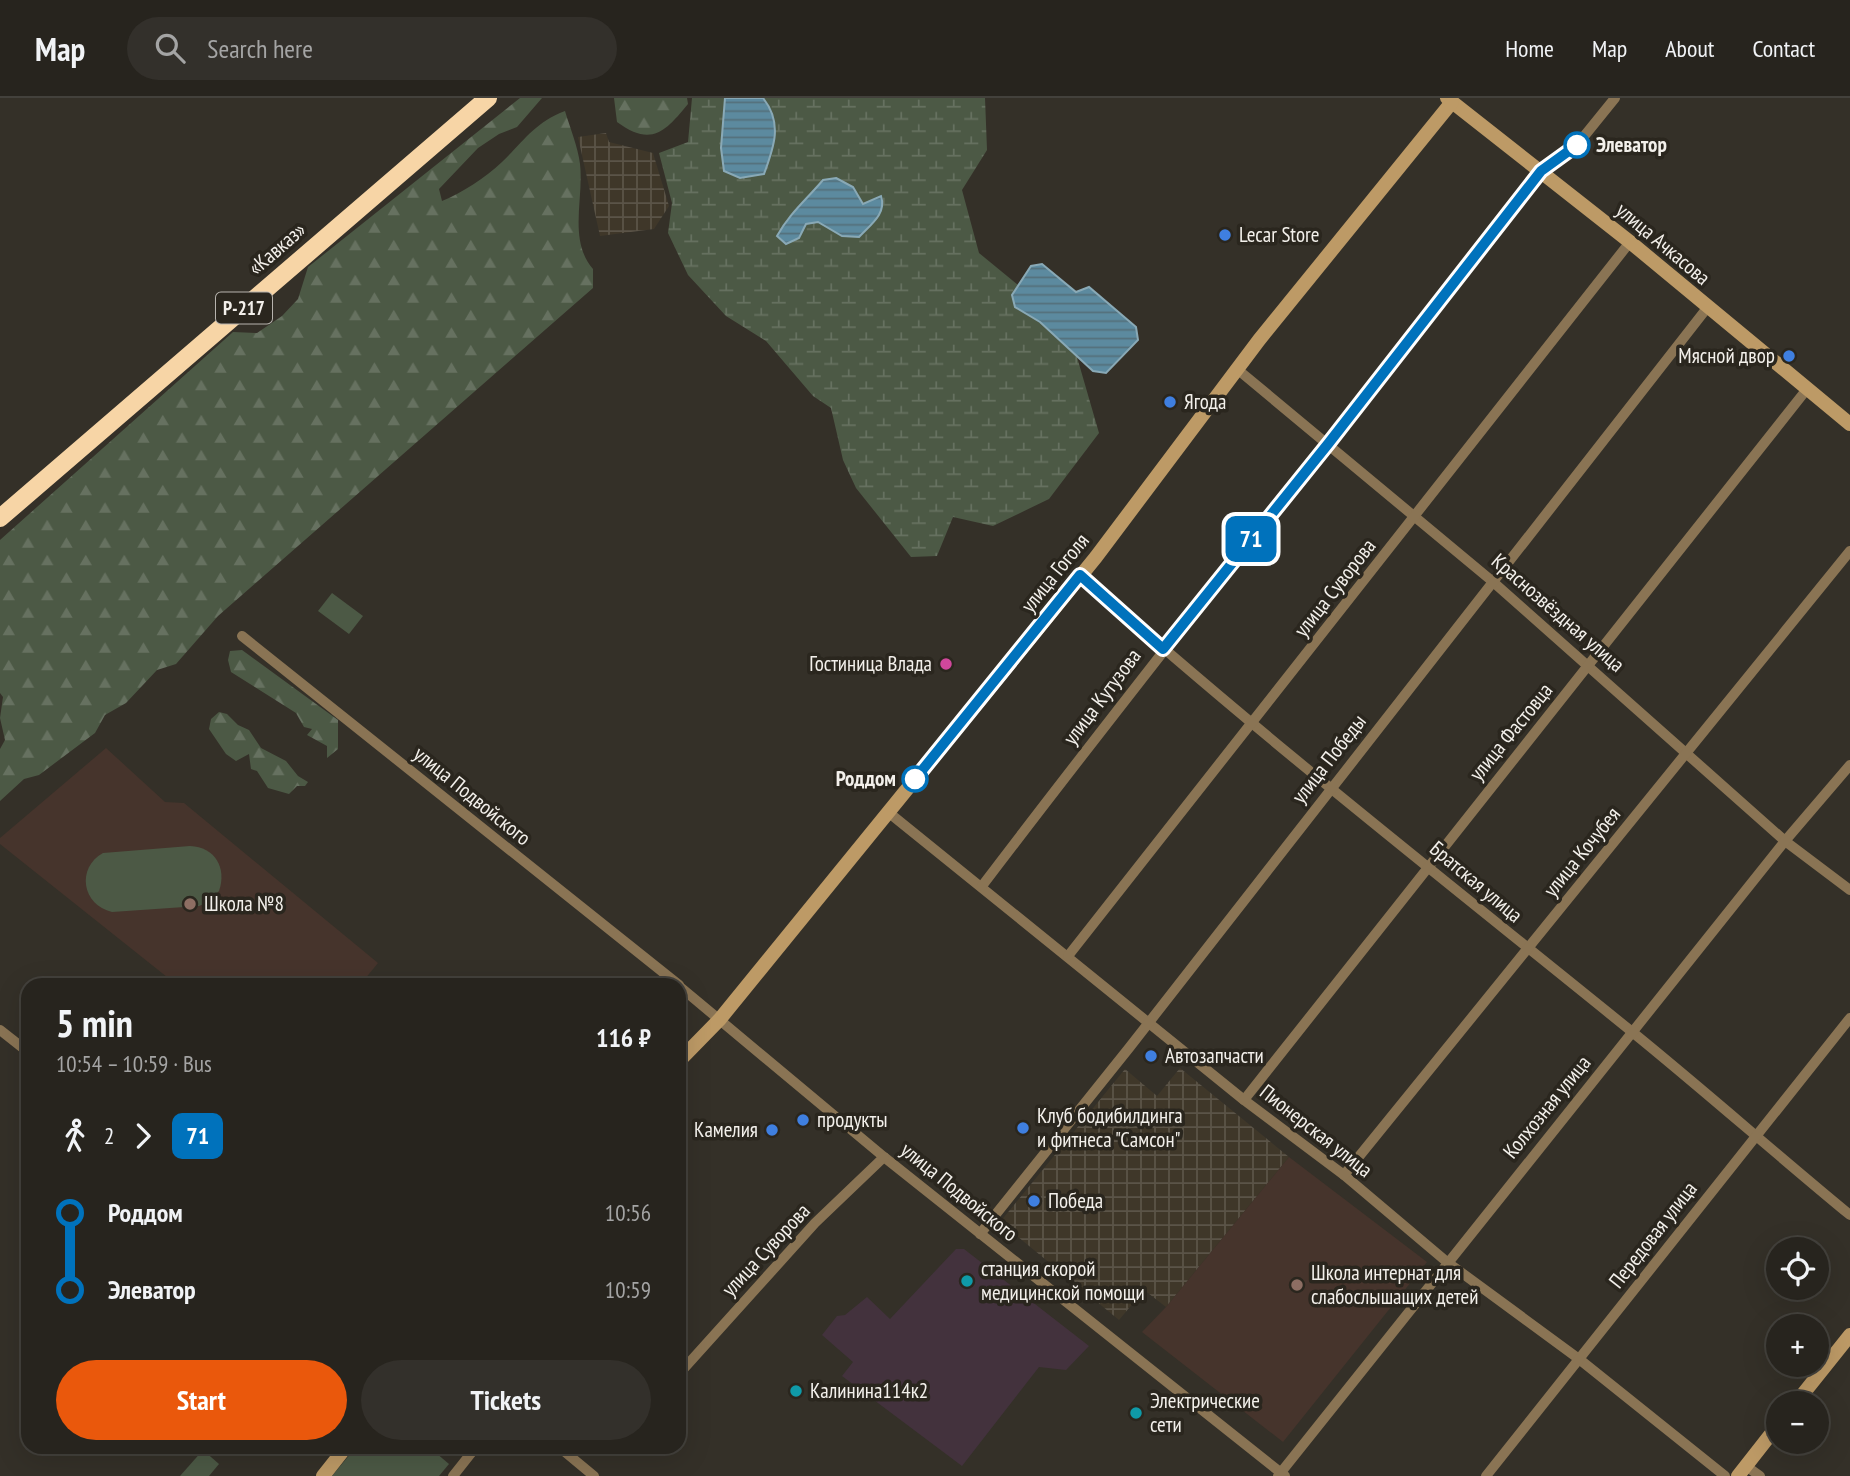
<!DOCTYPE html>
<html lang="en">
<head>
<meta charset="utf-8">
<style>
	body { margin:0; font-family:"PT Sans Narrow",sans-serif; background:#33302b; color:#f1f3f6; height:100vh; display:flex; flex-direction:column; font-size:26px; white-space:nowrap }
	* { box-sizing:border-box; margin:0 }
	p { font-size:23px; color:#a4a4a4 }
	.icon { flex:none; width:38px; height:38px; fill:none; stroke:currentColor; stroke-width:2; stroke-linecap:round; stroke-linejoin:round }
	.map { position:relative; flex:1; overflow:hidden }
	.sheet { position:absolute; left:21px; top:880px; width:665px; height:476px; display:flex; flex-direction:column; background:#27241e; border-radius:21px; box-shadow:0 7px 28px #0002,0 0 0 2px #43413c }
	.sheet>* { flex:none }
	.badge { padding:0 14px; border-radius:10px; font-size:24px; line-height:46px }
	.controls { position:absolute; left:1766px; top:1139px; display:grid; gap:14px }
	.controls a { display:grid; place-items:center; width:63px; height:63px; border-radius:50%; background:#27241e; box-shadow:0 7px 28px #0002,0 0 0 2px #43413c; font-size:35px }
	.map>.badge { position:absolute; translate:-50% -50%; box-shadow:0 0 0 4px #fff }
	.legs { display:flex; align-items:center; gap:10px; height:77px; padding:0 35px; font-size:23px }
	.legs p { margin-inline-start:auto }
	.headline { display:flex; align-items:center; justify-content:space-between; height:119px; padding:0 35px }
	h1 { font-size:38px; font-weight:800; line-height:52px }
	.primary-button { display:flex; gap:14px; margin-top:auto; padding:14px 35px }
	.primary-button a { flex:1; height:80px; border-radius:42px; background:#ea580c; color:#fff; font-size:28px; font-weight:800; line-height:80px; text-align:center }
	.primary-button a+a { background:#33302b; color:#f1f3f6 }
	ul { padding:0 35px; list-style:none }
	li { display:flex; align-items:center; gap:24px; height:77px; font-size:26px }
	li i { display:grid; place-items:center; width:10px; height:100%; margin:0 9px; background:currentColor }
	li i::after { content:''; width:18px; height:18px; margin:-9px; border:5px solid; border-radius:50%; background:#27241e }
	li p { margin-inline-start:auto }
	li:first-child i { background:linear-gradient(#0000 50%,currentColor 0) }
	li:last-child i { background:linear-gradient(currentColor 50%,#0000 0) }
	header { display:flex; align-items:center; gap:42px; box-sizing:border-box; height:98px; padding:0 35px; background:#27241e; border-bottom:2px solid #43413c }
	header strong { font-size:33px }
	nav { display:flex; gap:38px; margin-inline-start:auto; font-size:24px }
	.search { width:490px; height:63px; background:#33302b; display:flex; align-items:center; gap:18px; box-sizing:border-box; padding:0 24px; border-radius:38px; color:#a4a4a4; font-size:26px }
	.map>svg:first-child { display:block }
	.industrial { fill:url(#industrial-grid) }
	.education { fill:#46342c }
	.medical { fill:#43323d }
	.forest { fill:url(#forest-firs) }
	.wetland { fill:url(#wetland-marsh) }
	.park { fill:#4c5945 }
	.water { fill:url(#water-rules); stroke:#89a9b6; stroke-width:2 }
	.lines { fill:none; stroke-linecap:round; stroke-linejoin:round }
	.street { stroke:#8a7454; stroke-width:10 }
	.secondary { stroke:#bd9a66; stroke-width:14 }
	.highway { stroke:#f7d5a6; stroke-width:18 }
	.line-1-casing { stroke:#fff; stroke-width:16 }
	.line-1 { stroke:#0072bc; stroke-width:10 }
	.stop-1-dot { fill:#fff; stroke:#0072bc; stroke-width:3.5 }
	.shop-dot { fill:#3f7fe0; stroke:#2a261e; stroke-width:2.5 }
	.hotel-dot { fill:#d1479c; stroke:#2a261e; stroke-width:2.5 }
	.education-dot { fill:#8d6e63; stroke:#2a261e; stroke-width:2.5 }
	.culture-dot { fill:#0f9aa8; stroke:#2a261e; stroke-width:2.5 }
	.labels { text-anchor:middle; stroke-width:7; stroke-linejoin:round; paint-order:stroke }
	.shield { fill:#2a261e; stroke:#b7b3ae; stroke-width:2 }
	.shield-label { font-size:19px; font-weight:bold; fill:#f3f0eb }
	.stop-label { font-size:21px; font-weight:bold; fill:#f3f0eb; stroke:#2a261e; text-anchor:start }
	.poi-label { font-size:21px; fill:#f3f0eb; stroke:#2a261e; text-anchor:start }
	.street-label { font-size:21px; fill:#f3f0eb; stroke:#2a261e }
</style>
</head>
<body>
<header>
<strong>Map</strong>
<div class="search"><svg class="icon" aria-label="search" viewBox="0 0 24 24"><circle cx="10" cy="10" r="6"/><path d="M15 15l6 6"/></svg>Search here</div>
<nav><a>Home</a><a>Map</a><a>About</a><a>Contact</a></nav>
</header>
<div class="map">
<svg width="1850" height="1378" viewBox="0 0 1850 1378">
	<defs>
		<pattern id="industrial-grid" width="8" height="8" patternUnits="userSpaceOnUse" patternTransform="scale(1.75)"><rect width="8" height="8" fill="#3f3729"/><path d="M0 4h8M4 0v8" fill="none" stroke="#5b5448"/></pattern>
		<pattern id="forest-firs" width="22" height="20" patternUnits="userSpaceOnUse" patternTransform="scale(1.75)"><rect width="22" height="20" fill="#4c5945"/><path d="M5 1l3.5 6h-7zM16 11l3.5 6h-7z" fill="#667160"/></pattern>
		<pattern id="wetland-marsh" width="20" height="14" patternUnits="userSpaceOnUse" patternTransform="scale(1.75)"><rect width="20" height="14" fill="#4c5945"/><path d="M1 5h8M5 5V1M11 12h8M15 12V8" fill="none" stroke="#667160"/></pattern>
		<pattern id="water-rules" width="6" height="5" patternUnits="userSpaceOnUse" patternTransform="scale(1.75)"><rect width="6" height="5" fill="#5c8a9f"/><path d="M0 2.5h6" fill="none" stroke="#54707b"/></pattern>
	</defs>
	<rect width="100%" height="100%" fill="#343028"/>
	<!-- industrial -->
	<g class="industrial">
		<path d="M606,35L609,44L653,55L669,108L654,131L600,138L578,39Z"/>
		<path d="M1180,970L1289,1059L1166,1209L1144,1192L1119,1222L1000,1124L1125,971L1157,998Z"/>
	</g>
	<!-- education -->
	<g class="education">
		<path d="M106,650L165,704L184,705L378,865L360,887H177L0,746V740Z"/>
		<path d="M1289,1059L1427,1164L1283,1344L1142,1234L1166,1209Z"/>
	</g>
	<!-- medical -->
	<path class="medical" d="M956,1151H964L1089,1248L1066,1272L1039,1269L962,1368L842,1278L853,1264L822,1237L837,1218L845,1217L867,1199L890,1221Z"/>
	<!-- forest -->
	<g class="forest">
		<path d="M520,0H542L517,29L499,36L478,50L439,91L442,103C462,95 485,80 502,64C524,43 534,25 565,13C570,30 578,49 580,66C584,101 568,142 593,171V190L218,518L176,566L157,572L126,605L105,617L95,635L39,677L24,681L0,703V651L5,642L0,620L3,599L0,595V442L233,234L257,235L282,218L298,201L308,169Z"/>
		<path d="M614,0H687L688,6C665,34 651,49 617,24Z"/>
		<path d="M242,552L338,622V651L327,660V648L307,637L312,631L304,629L296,615L231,574L228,562L230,553Z"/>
		<path d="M219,614L227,616L238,627L249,632L261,650L286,663L298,678L308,684L305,688H297L289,696L268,690L257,673L251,671L249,656L236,663L226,656L209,631L211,621Z"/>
	</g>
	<!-- wetland -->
	<path class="wetland" d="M692,0H985L987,52L962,92L979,155L1068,228L1099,335L1049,401L993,428L953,419L937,458L911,459L856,390L843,362L831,310L813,298L766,243L726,218L688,177L668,135L672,105L659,55L688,44Z"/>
	<!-- park -->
	<g class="park">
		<path d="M332,495L363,518L349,536L318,513Z"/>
		<path d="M190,748C215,749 227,770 219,793L209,804L199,808L112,814C82,807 76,770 103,755Z"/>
		<path d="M356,1349H429L449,1366L439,1378H332Z"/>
		<path d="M203,1352L219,1366L209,1378H180Z"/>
	</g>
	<!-- water -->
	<g class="water">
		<path d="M725,0H763C783,25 774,49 764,76L740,80L724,73L721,50Z"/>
		<path d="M836,80L853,89L863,106L881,98C887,116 870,127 859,139L842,138L818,124L806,126L799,140L786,146L777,138C789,116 807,101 823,82Z"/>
		<path d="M1042,166L1076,194L1089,189L1136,229L1138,242L1106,275L1093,273L1040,224L1015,209L1012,197L1031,168Z"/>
	</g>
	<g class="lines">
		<!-- street -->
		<g class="street">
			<path d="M1237,271L1492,483L1785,743L1850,792"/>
			<path d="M1080,477C1258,636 1446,783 1631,933C1705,993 1777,1057 1850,1117"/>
			<path d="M242,538L679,887"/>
			<path d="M888,714L1244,1002L1344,1077L1447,1164L1579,1261L1725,1378"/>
			<path d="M982,788C1165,547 1355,312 1541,73L1577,47L1615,0"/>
			<path d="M1068,858L1630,144"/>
			<path d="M679,888L884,1059L1285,1378"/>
			<path d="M0,932L28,954"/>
			<path d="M1244,1002L1807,291"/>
			<path d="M1344,1077L1850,453"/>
			<path d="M980,1136L1129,950L1707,210"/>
			<path d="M679,1276L815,1125L884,1059"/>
			<path d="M559,1349L594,1378"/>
			<path d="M1746,1368L1760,1378"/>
			<path d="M453,1378L476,1349"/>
			<path d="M1278,1378L1785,743L1850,667"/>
			<path d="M1486,1378L1850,920"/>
		</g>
		<!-- secondary -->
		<g class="secondary">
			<path d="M1447,0L1630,144L1850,326"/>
			<path d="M679,963L720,921L1096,459L1259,242L1452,4"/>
			<path d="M1795,1306L1850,1237"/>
			<path d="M323,1378L346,1349"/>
			<path d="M1738,1378L1778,1327"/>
		</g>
		<!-- highway -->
		<path class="highway" d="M0,420L488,0"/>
	</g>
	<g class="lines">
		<!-- line-1 casing -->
		<g class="line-1-casing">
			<path id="line-1" d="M915,681L1080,477L1163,551L1328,346L1541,73L1577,47"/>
		</g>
		<!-- line-1 -->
		<use href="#line-1" class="line-1"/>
	</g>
	<!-- markers -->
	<g class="stop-1-dot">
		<circle cx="1577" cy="47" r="12"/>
		<circle cx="915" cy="681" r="12"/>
	</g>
	<g class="shop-dot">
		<circle cx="1225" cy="137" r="7"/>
		<circle cx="1789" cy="258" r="7"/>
		<circle cx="1170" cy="304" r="7"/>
		<circle cx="1151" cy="958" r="7"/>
		<circle cx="803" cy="1022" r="7"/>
		<circle cx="1023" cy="1030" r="7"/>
		<circle cx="772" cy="1032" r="7"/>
		<circle cx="1034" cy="1103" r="7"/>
	</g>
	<circle class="hotel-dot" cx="946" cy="566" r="7"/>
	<g class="education-dot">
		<circle cx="190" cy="806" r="7"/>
		<circle cx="1297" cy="1187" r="7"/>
	</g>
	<g class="culture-dot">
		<circle cx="967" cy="1183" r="7"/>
		<circle cx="796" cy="1293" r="7"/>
		<circle cx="1136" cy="1315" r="7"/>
	</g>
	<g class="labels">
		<!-- shield labels -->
		<rect class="shield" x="216" y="194.5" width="56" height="31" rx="5"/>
		<g class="shield-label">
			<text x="244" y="217">Р-217</text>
		</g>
		<!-- stop labels -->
		<g class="stop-label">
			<text x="1596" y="54">Элеватор</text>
			<text x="896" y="688" text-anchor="end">Роддом</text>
		</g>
		<!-- poi labels -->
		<g class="poi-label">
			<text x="1239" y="144">Lecar Store</text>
			<text x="1775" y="265" text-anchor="end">Мясной двор</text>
			<text x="1184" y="311">Ягода</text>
			<text x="932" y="573" text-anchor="end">Гостиница Влада</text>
			<text x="204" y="813">Школа №8</text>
			<text x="1165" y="965">Автозапчасти</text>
			<text x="1037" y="1025">Клуб бодибилдинга<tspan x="1037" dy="24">и фитнеса "Самсон"</tspan></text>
			<text x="817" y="1029">продукты</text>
			<text x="758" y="1039" text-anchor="end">Камелия</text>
			<text x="1048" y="1110">Победа</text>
			<text x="981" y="1178">станция скорой<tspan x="981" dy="24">медицинской помощи</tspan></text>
			<text x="1311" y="1182">Школа интернат для<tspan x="1311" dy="24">слабослышащих детей</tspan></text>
			<text x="810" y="1300">Калинина114к2</text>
			<text x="1150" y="1310">Электрические<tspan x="1150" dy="24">сети</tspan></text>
		</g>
		<!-- street labels -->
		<g class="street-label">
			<text transform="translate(1663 146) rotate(40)" y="7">улица Ачкасова</text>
			<text transform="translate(277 151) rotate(-41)" y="7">«Кавказ»</text>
			<text transform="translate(1055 475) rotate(-51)" y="7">улица Гоголя</text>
			<text transform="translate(1335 490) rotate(-52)" y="7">улица Суворова</text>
			<text transform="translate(1558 515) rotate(41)" y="7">Краснозвёздная улица</text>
			<text transform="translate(1102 599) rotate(-53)" y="7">улица Кутузова</text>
			<text transform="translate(1511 634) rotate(-51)" y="7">улица Фастовца</text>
			<text transform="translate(1329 661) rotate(-52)" y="7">улица Победы</text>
			<text transform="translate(472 698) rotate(39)" y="7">улица Подвойского</text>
			<text transform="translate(1582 754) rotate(-51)" y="7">улица Кочубея</text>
			<text transform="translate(1476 784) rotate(40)" y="7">Братская улица</text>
			<text transform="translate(1547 1009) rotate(-51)" y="7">Колхозная улица</text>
			<text transform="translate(1316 1033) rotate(38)" y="7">Пионерская улица</text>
			<text transform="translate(959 1094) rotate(39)" y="7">улица Подвойского</text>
			<text transform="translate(1653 1137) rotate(-52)" y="7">Передовая улица</text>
			<text transform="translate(766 1152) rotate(-47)" y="7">улица Суворова</text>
		</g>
	</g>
</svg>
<div class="controls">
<a><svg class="icon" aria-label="locate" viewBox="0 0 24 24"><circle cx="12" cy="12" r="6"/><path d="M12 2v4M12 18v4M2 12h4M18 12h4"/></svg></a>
<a>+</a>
<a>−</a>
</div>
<b class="badge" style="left:1251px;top:441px;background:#0072bc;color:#fff">71</b>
<section class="sheet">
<div class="headline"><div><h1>5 min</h1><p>10:54 – 10:59 · Bus</p></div><b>116 ₽</b></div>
<div class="legs"><svg class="icon" aria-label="walk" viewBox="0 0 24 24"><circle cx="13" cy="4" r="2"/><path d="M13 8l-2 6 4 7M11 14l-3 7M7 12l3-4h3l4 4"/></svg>2<svg class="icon" aria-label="forward" viewBox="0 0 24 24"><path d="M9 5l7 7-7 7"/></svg><b class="badge" style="background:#0072bc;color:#fff">71</b></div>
<ul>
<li><i style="color:#0072bc"></i><b>Роддом</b><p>10:56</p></li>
<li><i style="color:#0072bc"></i><b>Элеватор</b><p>10:59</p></li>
</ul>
<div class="primary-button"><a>Start</a><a>Tickets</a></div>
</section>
</div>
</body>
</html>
